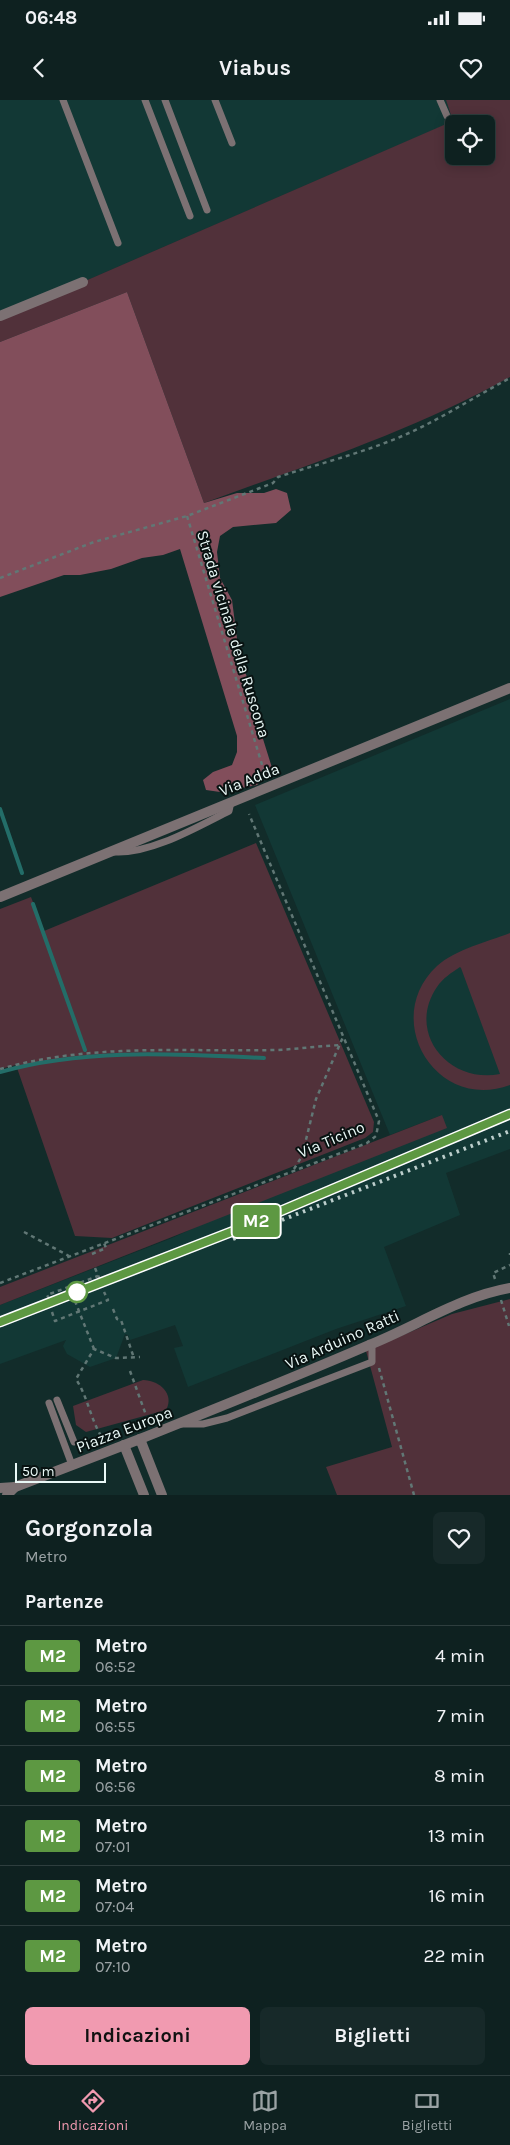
<!DOCTYPE html>
<html lang="it">
<head>
<meta charset="utf-8">
<style>
	body { margin:0; font-family:Karla,sans-serif; background:#172929; color:#f1f3f6; height:100vh; display:flex; flex-direction:column; font-size:19px; white-space:nowrap }
	* { box-sizing:border-box; margin:0 }
	p { font-size:16px; color:#9ba3a5 }
	.icon { flex:none; width:28px; height:28px; fill:none; stroke:currentColor; stroke-width:2; stroke-linecap:round; stroke-linejoin:round }
	.map { position:relative; height:1395px; overflow:hidden }
	.details { display:flex; flex-direction:column; background:#0e2120; flex:1 }
	.details>* { flex:none }
	.badge { padding:0 10px; border-radius:4px; font-size:18px; line-height:32px }
	.buttons { position:absolute; left:445px; top:15px; display:grid; gap:10px }
	.buttons a { display:grid; place-items:center; width:50px; height:50px; border-radius:8px; background:#0e2120; box-shadow:0 2px 12px #0003,0 0 0 1px #2e3e3e; font-size:25px }
	.scale { position:absolute; left:15px; bottom:12px; width:91px; box-sizing:border-box; padding-left:5px; border:2px solid #e9f8f6; border-top:0; font-size:14px; line-height:18px; white-space:nowrap; color:#e9f8f6; -webkit-text-stroke:4px #081211; paint-order:stroke }
	.map>.badge { position:absolute; translate:-50% -50%; box-shadow:0 0 0 2px #fff }
	h2 { padding:0 25px; font-size:19px; line-height:45px }
	.round { display:grid; place-items:center; flex:none; width:52px; height:52px; border-radius:8px; background:#172929 }
	.head { display:flex; align-items:center; justify-content:space-between; height:85px; padding:0 25px }
	h1 { font-size:24px; font-weight:700; line-height:38px }
	.button { display:flex; gap:10px; margin-top:auto; padding:10px 25px }
	.button a { flex:1; height:58px; border-radius:8px; background:#f19ab0; color:#111; font-size:20px; font-weight:700; line-height:58px; text-align:center }
	.button a+a { background:#172929; color:#f1f3f6 }
	ul { padding:0; list-style:none }
	li { display:flex; align-items:center; gap:15px; height:60px; padding:0 25px; border-top:1px solid #2e3e3e }
	li div { flex:1 }
	li b { display:block; font-size:19px }
	li em { font-style:normal }
	li .badge { min-width:55px; font-weight:700; text-align:center }
	.status { display:flex; justify-content:space-between; align-items:center; height:35px; padding:0 25px; background:#0e2120; direction:ltr }
	.status svg { height:14px; fill:currentColor }
	header { display:flex; justify-content:space-between; align-items:center; height:65px; padding:0 25px; background:#0e2120; font-size:22px; font-weight:700 }
	.menu { display:flex; justify-content:space-around; align-items:center; height:70px; border-top:1px solid #2e3e3e; background:#0e2120; font-size:14px; color:#9ba3a5 }
	.menu a { display:grid; justify-items:center; gap:2px }
	.menu .selected { color:#f19ab0 }
	.map>svg:first-child { display:block }
	.built { fill:#123835 }
	.green { fill:#51313a; fill-rule:evenodd }
	.forest { fill:#824e5b }
	.lines { fill:none; stroke-linecap:round; stroke-linejoin:round }
	.stream { stroke:#236d68; stroke-width:4 }
	.path { stroke:#617775; stroke-width:2.5; stroke-dasharray:4 4; stroke-linecap:butt }
	.service { stroke:#7c7173; stroke-width:7 }
	.minor { stroke:#7c7173; stroke-width:10 }
	.tertiary { stroke:#7c7173; stroke-width:10 }
	.rail { stroke:#bccecc; stroke-width:4; stroke-dasharray:2.5 5; stroke-linecap:butt }
	.line-casing { stroke:#fff; stroke-width:11 }
	.line { stroke:#5d9842; stroke-width:8 }
	.stop-dot { fill:#fff; stroke:#5d9842; stroke-width:2.5 }
	.labels { text-anchor:middle; stroke-width:4; stroke-linejoin:round; paint-order:stroke }
	.street-label { font-size:16px; fill:#e9f8f6; stroke:#081211 }
</style>
</head>
<body>
<div class="status"><b>06:48</b><svg viewBox="0 0 49 12"><path d="M0 12V9h3v3zM5 12V6h3v6zM10 12V3h3v9zM15 12V0h3v12zM26 1h20v11H26zM47 4h2v5h-2z"/></svg></div>
<header><svg class="icon" aria-label="back" viewBox="0 0 24 24"><path d="M15 5l-7 7 7 7"/></svg>Viabus<svg class="icon" aria-label="heart" viewBox="0 0 24 24"><path d="M12 20l-8-8c-3-5 5-10 8-4 3-6 11-1 8 4z"/></svg></header>
<div class="map">
<svg width="510" height="1395" viewBox="0 0 510 1395">
	<rect width="100%" height="100%" fill="#122c2a"/>
	<!-- built -->
	<g class="built">
		<path d="M0,0H446L454,21L0,218Z"/>
		<path d="M510,599V1049L446,1073L460,1115L384,1147L406,1206L336,1229L188,1287L174,1248L183,1246L175,1225L130,1240L128,1235L125,1234L116,1258L90,1267L67,1254L63,1246L66,1240L0,1264V1205L172,1138L442,1015L390,1035L255,705Z"/>
	</g>
	<!-- green -->
	<g class="green">
		<path d="M446,0H510V277C413,331 307,365 204,403L127,192L0,242V218L453,21ZM454,24H486V56H454Z"/>
		<path d="M256,743L374,1022L373,1032L365,1038L112,1138L75,1136L16,965L0,969V809L31,797L44,831Z"/>
		<path d="M510,833V985C436,1013 380,919 437,866C456,849 487,842 510,833ZM460,867L461,868L500,974C448,984 406,932 437,887C443,878 451,873 460,867Z"/>
		<path d="M442,1015L447,1028L0,1205V1187Z"/>
		<path d="M510,1199V1395H337L326,1367L392,1347L366,1251L452,1214Z"/>
		<path d="M143,1280C159,1280 175,1294 166,1310L86,1332L76,1325L73,1306Z"/>
	</g>
	<!-- forest -->
	<path class="forest" d="M127,192L204,403L237,393H264L276,389L287,393L291,410L276,423L233,427L220,436L217,452L220,478L232,500L239,554L250,586L254,610L273,671L257,685L220,692L206,690L203,680L213,672L232,665L237,652V636L180,449L163,455L142,458L111,469L80,475H64L0,497V242Z"/>
	<g class="lines">
		<!-- stream -->
		<g class="stream">
			<path d="M0,709L22,773"/>
			<path d="M33,804L85,950"/>
			<path d="M0,972C85,948 176,954 264,958"/>
		</g>
		<!-- path -->
		<g class="path">
			<path d="M187,416L266,678"/>
			<path d="M0,478L94,442L187,416L273,383L278,377C321,363 367,352 409,333C444,317 476,296 510,278"/>
			<path d="M0,969C92,943 182,952 276,950C298,949 319,946 341,945"/>
			<path d="M294,1069L302,1056L316,999L343,937"/>
			<path d="M24,1132L69,1156"/>
			<path d="M510,1153V1155"/>
			<path d="M92,1154L106,1148L104,1143"/>
			<path d="M95,1168L100,1180"/>
			<path d="M495,1179L493,1173L510,1165"/>
			<path d="M0,1183L367,1043L376,1036L379,1021L249,714"/>
			<path d="M69,1186L94,1249"/>
			<path d="M49,1199L47,1195L98,1176"/>
			<path d="M501,1200L509,1226"/>
			<path d="M113,1209L117,1219L121,1220L134,1258"/>
			<path d="M52,1212L55,1221L108,1200L104,1192"/>
			<path d="M379,1268L414,1395"/>
			<path d="M130,1271L146,1315"/>
			<path d="M101,1336C90,1317 88,1298 76,1279L94,1249L116,1258L140,1257"/>
		</g>
		<!-- service -->
		<g class="service">
			<path d="M63,0L118,143"/>
			<path d="M145,0L190,116"/>
			<path d="M165,0L207,110"/>
			<path d="M215,0L232,43"/>
			<path d="M440,0L447,16"/>
			<path d="M115,752C151,754 197,727 229,711L231,702"/>
			<path d="M57,1300L74,1342"/>
			<path d="M49,1303L72,1365"/>
			<path d="M181,1324H203L227,1318L372,1262V1245"/>
		</g>
		<!-- minor -->
		<g class="minor">
			<path d="M0,216L83,182"/>
			<path d="M0,797L510,588"/>
			<path d="M140,1339C217,1308 293,1278 369,1245C417,1226 459,1197 510,1188"/>
		</g>
		<!-- tertiary -->
		<g class="tertiary">
			<path d="M124,1345L144,1395"/>
			<path d="M0,1388L15,1387"/>
			<path d="M7,1395L15,1387L140,1339L162,1395"/>
		</g>
		<!-- rail -->
		<g class="rail">
			<path d="M233,1139L510,1031"/>
			<path d="M0,1222L236,1130L510,1014"/>
		</g>
	</g>
	<g class="lines">
		<!-- line casing -->
		<g class="line-casing">
			<path id="line" d="M0,1222L236,1130L510,1014"/>
		</g>
		<!-- line -->
		<use href="#line" class="line"/>
	</g>
	<!-- markers -->
	<circle class="stop-dot" cx="77" cy="1192" r="10"/>
	<g class="labels">
		<!-- street labels -->
		<g class="street-label">
			<text transform="translate(234 534) rotate(73)" y="6">Strada vicinale della Ruscona</text>
			<text transform="translate(249 679) rotate(-22)" y="6">Via Adda</text>
			<text transform="translate(331 1039) rotate(-23)" y="6">Via Ticino</text>
			<text transform="translate(342 1239) rotate(-24)" y="6">Via Arduino Ratti</text>
			<text transform="translate(124 1329) rotate(-21)" y="6">Piazza Europa</text>
		</g>
	</g>
</svg>
<div class="buttons">
<a><svg class="icon" aria-label="locate" viewBox="0 0 24 24"><circle cx="12" cy="12" r="6"/><path d="M12 2v4M12 18v4M2 12h4M18 12h4"/></svg></a>
</div>
<div class="scale">50 m</div>
<b class="badge" style="left:256px;top:1121px;background:#5d9842;color:#fff">M2</b>
</div>
<section class="details">
<div class="head"><div><h1>Gorgonzola</h1><p>Metro</p></div><a class="round"><svg class="icon" aria-label="heart" viewBox="0 0 24 24"><path d="M12 20l-8-8c-3-5 5-10 8-4 3-6 11-1 8 4z"/></svg></a></div>
<h2>Partenze</h2>
<ul>
<li><span class="badge" style="background:#5d9842;color:#fff">M2</span><div><b>Metro</b><p>06:52</p></div><em>4 min</em></li>
<li><span class="badge" style="background:#5d9842;color:#fff">M2</span><div><b>Metro</b><p>06:55</p></div><em>7 min</em></li>
<li><span class="badge" style="background:#5d9842;color:#fff">M2</span><div><b>Metro</b><p>06:56</p></div><em>8 min</em></li>
<li><span class="badge" style="background:#5d9842;color:#fff">M2</span><div><b>Metro</b><p>07:01</p></div><em>13 min</em></li>
<li><span class="badge" style="background:#5d9842;color:#fff">M2</span><div><b>Metro</b><p>07:04</p></div><em>16 min</em></li>
<li><span class="badge" style="background:#5d9842;color:#fff">M2</span><div><b>Metro</b><p>07:10</p></div><em>22 min</em></li>
</ul>
<div class="button"><a>Indicazioni</a><a>Biglietti</a></div>
</section>
<nav class="menu">
<a class="selected"><svg class="icon" aria-label="directions" viewBox="0 0 24 24"><path d="M12 3l9 9-9 9-9-9zM9 14v-3h6M13 9l2 2-2 2"/></svg>Indicazioni</a>
<a><svg class="icon" aria-label="map" viewBox="0 0 24 24"><path d="M3 6l6-2 6 2 6-2v14l-6 2-6-2-6 2zM9 4v14M15 6v14"/></svg>Mappa</a>
<a><svg class="icon" aria-label="tickets" viewBox="0 0 24 24"><path d="M3 7h18v10H3zM15 7v10"/></svg>Biglietti</a>
</nav>
</body>
</html>
